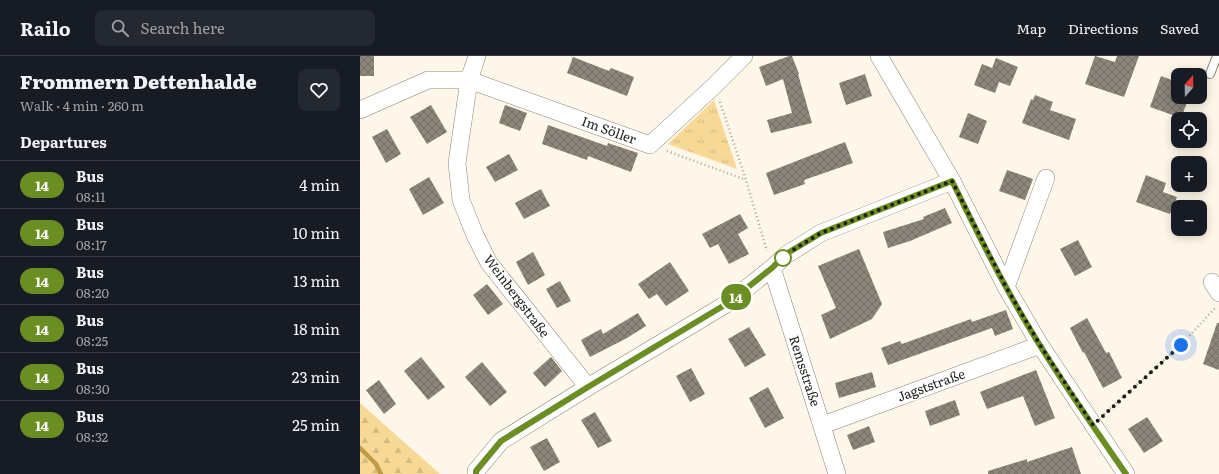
<!DOCTYPE html>
<html lang="en">
<head>
<meta charset="utf-8">
<style>
	body { margin:0; font-family:Literata,serif; background:#242831; color:#f1f3f6; height:100vh; display:flex; flex-direction:column; font-size:15px; white-space:nowrap }
	* { box-sizing:border-box; margin:0 }
	p { font-size:13px; color:#9ea1a6 }
	.icon { flex:none; width:22px; height:22px; fill:none; stroke:currentColor; stroke-width:2; stroke-linecap:round; stroke-linejoin:round }
	.map { position:relative; flex:1; overflow:hidden }
	.sheet { display:flex; flex-direction:column; background:#171b24; width:360px }
	.sheet>* { flex:none }
	.badge { padding:0 8px; border-radius:13px; font-size:14px; line-height:26px }
	.needle { width:26px; rotate:20deg }
	.tools { position:absolute; left:811px; top:12px; display:grid; gap:8px }
	.tools a { display:grid; place-items:center; width:36px; height:36px; border-radius:8px; background:#171b24; box-shadow:0 2px 10px #0003; font-size:20px }
	.you { position:absolute; width:20px; height:20px; margin:-10px; border:3px solid #fff; border-radius:50%; background:#1a73e8; box-shadow:0 0 0 6px #1a73e833 }
	.map>.badge { position:absolute; translate:-50% -50%; box-shadow:0 0 0 2px #fff }
	h2 { padding:0 20px; font-size:15px; line-height:36px }
	.round { display:grid; place-items:center; flex:none; width:42px; height:42px; border-radius:8px; background:#242831 }
	.head { display:flex; align-items:center; justify-content:space-between; height:68px; padding:0 20px }
	h1 { font-size:19px; font-weight:800; line-height:30px }
	ul { padding:0; list-style:none }
	li { display:flex; align-items:center; gap:12px; height:48px; padding:0 20px; border-top:1px solid #363941 }
	li div { flex:1 }
	li b { display:block; font-size:15px }
	li em { font-style:normal }
	li .badge { min-width:44px; font-weight:700; text-align:center }
	header { display:flex; align-items:center; gap:24px; box-sizing:border-box; height:56px; padding:0 20px; background:#171b24; border-bottom:1px solid #363941 }
	header strong { font-size:19px }
	nav { display:flex; gap:22px; margin-inline-start:auto; font-size:14px }
	.search { width:280px; height:36px; background:#242831; display:flex; align-items:center; gap:10px; box-sizing:border-box; padding:0 14px; border-radius:8px; color:#9ea1a6; font-size:15px }
	main { display:flex; flex:1; min-height:0 }
	.map>svg:first-child { display:block }
	.forest { fill:url(#forest-firs) }
	.park { fill:url(#park-tufts) }
	.lines { fill:none; stroke-linecap:round; stroke-linejoin:round }
	.stream { stroke:#c09c47; stroke-width:4.5 }
	.building { fill:url(#building-cross-hatch) }
	.lane-casing { stroke:#888376; stroke-width:10 }
	.street-casing { stroke:#888376; stroke-width:18 }
	.path { stroke:#aaa59a; stroke-width:2.5; stroke-dasharray:1 3; stroke-linecap:butt }
	.lane { stroke:#fff; stroke-width:8 }
	.street { stroke:#fff; stroke-width:17 }
	.line-casing { stroke:#fff; stroke-width:9 }
	.line { stroke:#6b8e23; stroke-width:6 }
	.walk { stroke:#201e19; stroke-width:4; stroke-dasharray:0 7.2 }
	.stop-dot { fill:#fff; stroke:#6b8e23; stroke-width:2 }
	.labels { text-anchor:middle; stroke-width:3; stroke-linejoin:round; paint-order:stroke }
	.street-label { font-size:13px; fill:#201e19; stroke:#fff }
</style>
</head>
<body>
<header>
<strong>Railo</strong>
<div class="search"><svg class="icon" aria-label="search" viewBox="0 0 24 24"><circle cx="10" cy="10" r="6"/><path d="M15 15l6 6"/></svg>Search here</div>
<nav><a>Map</a><a>Directions</a><a>Saved</a></nav>
</header>
<main>
<section class="sheet">
<div class="head"><div><h1>Frommern Dettenhalde</h1><p>Walk · 4 min · 260 m</p></div><a class="round"><svg class="icon" aria-label="heart" viewBox="0 0 24 24"><path d="M12 20l-8-8c-3-5 5-10 8-4 3-6 11-1 8 4z"/></svg></a></div>
<h2>Departures</h2>
<ul>
<li><span class="badge" style="background:#6b8e23;color:#fff">14</span><div><b>Bus</b><p>08:11</p></div><em>4 min</em></li>
<li><span class="badge" style="background:#6b8e23;color:#fff">14</span><div><b>Bus</b><p>08:17</p></div><em>10 min</em></li>
<li><span class="badge" style="background:#6b8e23;color:#fff">14</span><div><b>Bus</b><p>08:20</p></div><em>13 min</em></li>
<li><span class="badge" style="background:#6b8e23;color:#fff">14</span><div><b>Bus</b><p>08:25</p></div><em>18 min</em></li>
<li><span class="badge" style="background:#6b8e23;color:#fff">14</span><div><b>Bus</b><p>08:30</p></div><em>23 min</em></li>
<li><span class="badge" style="background:#6b8e23;color:#fff">14</span><div><b>Bus</b><p>08:32</p></div><em>25 min</em></li>
</ul>
</section>
<div class="map">
<svg width="859" height="418" viewBox="0 0 859 418">
	<defs>
		<pattern id="forest-firs" width="22" height="20" patternUnits="userSpaceOnUse"><rect width="22" height="20" fill="#f7d995"/><path d="M5 1l3.5 6h-7zM16 11l3.5 6h-7z" fill="#d3ba80"/></pattern>
		<pattern id="park-tufts" width="24" height="20" patternUnits="userSpaceOnUse"><rect width="24" height="20" fill="#f7d995"/><path d="M3 7l-1-3M5 7V3M7 7l1-3M15 17l-1-3M17 17v-4M19 17l1-3" fill="none" stroke="#d3ba80"/></pattern>
		<pattern id="building-cross-hatch" width="8" height="8" patternUnits="userSpaceOnUse"><rect width="8" height="8" fill="#8b8679"/><path d="M0 0l8 8M0 8l8-8" fill="none" stroke="#716d62"/></pattern>
	</defs>
	<rect width="100%" height="100%" fill="#fef7e9"/>
	<!-- forest -->
	<path class="forest" d="M0,347L80,418H0Z"/>
	<!-- park -->
	<path class="park" d="M354,44L377,113L308,88Z"/>
	<g class="lines">
		<!-- stream -->
		<path class="stream" d="M0,392L16,408L21,418"/>
	</g>
	<!-- building -->
	<g class="building">
		<rect x="0" y="0" width="14" height="20"/>
		<path d="M429,0H432L439,18H438L452,67L411,77L407,64L432,57L423,23L406,30L399,11Z"/>
		<path d="M735,0L755,6L757,0H779L764,41L725,28Z"/>
		<path d="M213,1L249,15L251,12L274,21L267,40L207,17Z"/>
		<path d="M636,2L658,11L650,30L639,26L635,37L614,29L622,8L632,12Z"/>
		<path d="M505,18L512,40L486,49L479,27Z"/>
		<path d="M801,20L817,26L813,38L828,44L821,62L790,51Z"/>
		<path d="M675,39L693,46L690,54L716,63L709,84L662,67L671,43L673,44Z"/>
		<path d="M71,49L87,76L67,88L50,61Z"/>
		<path d="M145,49L167,57L160,75L139,67Z"/>
		<path d="M608,57L627,65L618,88L599,81Z"/>
		<path d="M188,69L247,90L248,87L278,97L271,116L228,100L227,104L182,88Z"/>
		<path d="M27,73L41,98L26,107L12,81Z"/>
		<path d="M485,86L493,107L444,124L445,128L414,139L406,117Z"/>
		<path d="M149,98L158,114L135,126L126,111Z"/>
		<path d="M647,114L673,123L665,144L639,135Z"/>
		<path d="M786,119L806,127L803,136L817,141L810,158L776,146Z"/>
		<path d="M69,121L84,147L63,159L49,133Z"/>
		<path d="M181,133L190,150L164,163L155,147Z"/>
		<path d="M585,152L592,167L550,185L528,192L523,176L564,163L563,161Z"/>
		<path d="M380,158L388,172L378,178L389,198L369,208L358,188L350,192L342,178Z"/>
		<path d="M718,184L732,211L715,220L700,193Z"/>
		<path d="M499,193L522,248L512,263L470,283L461,259L476,252L458,210Z"/>
		<path d="M173,196L185,219L168,229L156,206Z"/>
		<path d="M310,206L329,235L306,250L297,238L289,243L278,228Z"/>
		<path d="M200,225L211,245L197,252L186,233Z"/>
		<path d="M127,228L143,248L128,259L113,239Z"/>
		<path d="M646,254L653,273L635,280L632,272L528,309L521,292L540,285L542,288L611,263L612,266Z"/>
		<path d="M278,257L286,270L267,282L230,301L221,284L241,273L243,278Z"/>
		<path d="M727,262L746,297L749,296L762,322L743,332L724,296L723,297L710,272Z"/>
		<path d="M857,267H859V314L843,308Z"/>
		<path d="M389,271L406,299L385,311L368,283Z"/>
		<path d="M61,301L85,331L68,344L44,315Z"/>
		<path d="M191,301L202,315L185,331L173,317Z"/>
		<path d="M122,306L147,336L130,350L105,321Z"/>
		<path d="M331,312L345,338L330,346L316,320Z"/>
		<path d="M676,314L695,362L675,370L663,340L627,353L620,336Z"/>
		<path d="M512,316L516,331L479,342L475,327Z"/>
		<path d="M19,324L36,348L24,358L6,334Z"/>
		<path d="M408,331L424,362L405,372L389,342Z"/>
		<path d="M595,344L600,359L570,370L565,355Z"/>
		<path d="M235,356L252,385L238,392L221,364Z"/>
		<path d="M787,361L803,385L784,397L768,373Z"/>
		<path d="M509,370L515,386L493,394L487,379Z"/>
		<path d="M187,382L200,406L184,415L170,391Z"/>
		<path d="M712,391L721,418H628V415L667,403V406Z"/>
	</g>
	<g class="lines">
		<!-- lane casing -->
		<g class="lane-casing">
			<path id="lane" d="M850,18L857,0"/>
		</g>
		<!-- street casing -->
		<g class="street-casing">
			<g id="street">
				<path d="M117,0L109,24L97,107L101,144L115,179L129,207L228,331"/>
				<path d="M519,0L592,125L646,231L680,289L766,418"/>
				<path d="M0,54L68,24H109L290,89L354,30L384,0"/>
				<path d="M412,212L477,418"/>
				<path d="M852,226L859,237"/>
				<path d="M646,231L686,122"/>
				<path d="M463,369L680,289"/>
				<path d="M116,418V415L141,385L228,331L368,247L412,212L426,199L461,177L592,125"/>
			</g>
		</g>
		<!-- path -->
		<g class="path">
			<path d="M360,46L386,124L407,195"/>
			<path d="M307,95L386,124"/>
			<path d="M744,358L821,289L856,251"/>
		</g>
		<!-- lane -->
		<use href="#lane" class="lane"/>
		<!-- street -->
		<use href="#street" class="street"/>
	</g>
	<g class="lines">
		<!-- line casing -->
		<g class="line-casing">
			<path id="line" d="M116,418V415L141,385L228,331L368,247L412,212L426,198L461,177L592,125C610,161 627,197 646,231C681,296 724,357 766,418"/>
		</g>
		<!-- line -->
		<use href="#line" class="line"/>
		<!-- walk -->
		<path class="walk" d="M423,202L426,198L461,177L592,125L646,231L680,289L733,369L821,289"/>
	</g>
	<!-- markers -->
	<circle class="stop-dot" cx="423" cy="202" r="8"/>
	<g class="labels">
		<!-- street labels -->
		<g class="street-label">
			<text transform="translate(249 74) rotate(20)" y="5">Im Söller</text>
			<text transform="translate(157 240) rotate(53)" y="5">Weinbergstraße</text>
			<text transform="translate(445 315) rotate(72)" y="5">Remsstraße</text>
			<text transform="translate(571 329) rotate(-20)" y="5">Jagststraße</text>
		</g>
	</g>
</svg>
<div class="tools">
<a><svg class="needle" viewBox="-14 -14 28 28"><path d="M0-13l5 13h-10z" fill="#e53935"/><path d="M0 13l5-13h-10z" fill="#9ea1a6"/></svg></a>
<a><svg class="icon" aria-label="locate" viewBox="0 0 24 24"><circle cx="12" cy="12" r="6"/><path d="M12 2v4M12 18v4M2 12h4M18 12h4"/></svg></a>
<a>+</a>
<a>−</a>
</div>
<div class="you" style="left:821px;top:289px"></div>
<b class="badge" style="left:376px;top:241px;background:#6b8e23;color:#fff">14</b>
</div>
</main>
</body>
</html>
